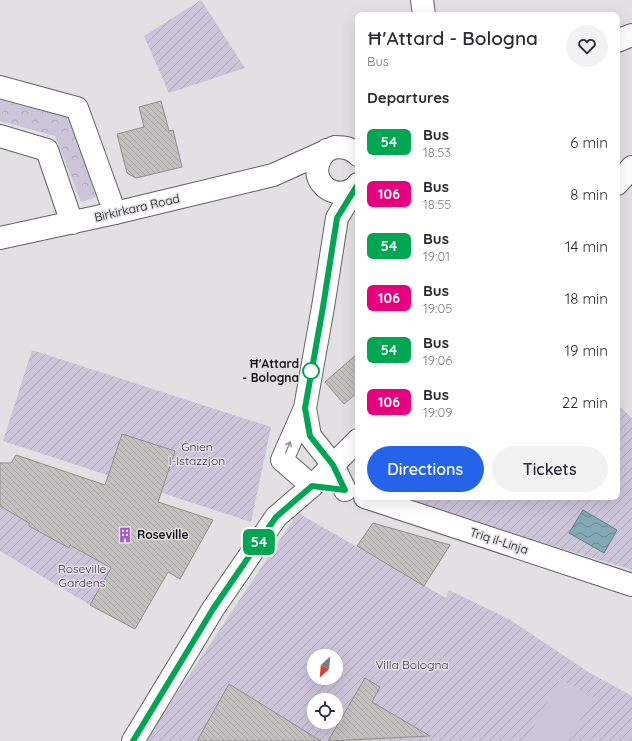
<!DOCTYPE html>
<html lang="en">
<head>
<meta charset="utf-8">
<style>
	body { margin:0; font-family:Quicksand,sans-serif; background:#f2f2f3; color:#2b2b33; height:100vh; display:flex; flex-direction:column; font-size:15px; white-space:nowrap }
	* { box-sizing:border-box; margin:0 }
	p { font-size:13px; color:#7c7c81 }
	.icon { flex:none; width:22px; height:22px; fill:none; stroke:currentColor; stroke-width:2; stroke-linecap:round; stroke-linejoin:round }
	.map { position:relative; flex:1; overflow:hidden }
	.sheet { position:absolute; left:355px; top:12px; width:265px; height:488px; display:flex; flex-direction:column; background:#fff; border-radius:8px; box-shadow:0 4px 16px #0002 }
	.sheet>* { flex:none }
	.badge { padding:0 8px; border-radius:6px; font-size:14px; line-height:26px }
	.needle { width:26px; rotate:206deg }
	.controls { position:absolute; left:307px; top:649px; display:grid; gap:8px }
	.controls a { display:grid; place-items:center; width:36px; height:36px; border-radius:50%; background:#fff; box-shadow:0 4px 16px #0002; font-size:20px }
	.map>.badge { position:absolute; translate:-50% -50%; box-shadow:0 0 0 2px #fff }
	h2 { padding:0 12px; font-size:15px; line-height:36px }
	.round { display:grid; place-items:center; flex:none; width:42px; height:42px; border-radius:21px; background:#f2f2f3 }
	.summary { display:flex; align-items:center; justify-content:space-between; height:68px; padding:0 12px }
	h1 { font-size:19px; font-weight:600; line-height:30px }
	.cta { display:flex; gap:8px; margin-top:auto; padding:8px 12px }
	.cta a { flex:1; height:46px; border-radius:24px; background:#2563eb; color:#fff; font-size:16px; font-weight:600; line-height:46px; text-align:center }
	.cta a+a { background:#f2f2f3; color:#2b2b33 }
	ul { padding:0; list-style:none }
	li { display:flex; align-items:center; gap:12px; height:52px; padding:0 12px }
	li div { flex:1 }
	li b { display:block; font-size:15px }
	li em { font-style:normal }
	li .badge { min-width:44px; font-weight:700; text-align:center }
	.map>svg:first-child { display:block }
	.park { fill:url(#park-crowns) }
	.garden { fill:url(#garden-furrows); fill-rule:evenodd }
	.pitch { fill:#ccc4d8 }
	.water { fill:url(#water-waves); stroke:#617c84 }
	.building { fill:url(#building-back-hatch); stroke:#908e8b }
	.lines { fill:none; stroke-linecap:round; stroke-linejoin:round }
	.street-casing { stroke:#626163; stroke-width:24 }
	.street { stroke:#fff; stroke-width:22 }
	.oneway { stroke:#959595 }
	.line-casing { stroke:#fff; stroke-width:9 }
	.line { stroke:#00a651; stroke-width:6 }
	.stop-dot { fill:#fff; stroke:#00a651; stroke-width:2 }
	.labels { text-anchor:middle; stroke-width:3; stroke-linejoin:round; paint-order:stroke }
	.street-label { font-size:12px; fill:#131314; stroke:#e2e0e3 }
	.stop-label { font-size:12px; font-weight:bold; fill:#131314; stroke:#e2e0e3; text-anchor:end }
	.park-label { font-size:12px; fill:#45315c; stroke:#e2e0e3 }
	.poi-label { font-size:12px; font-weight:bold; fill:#131314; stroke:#e2e0e3; text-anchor:start }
</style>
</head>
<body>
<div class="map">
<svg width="632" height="741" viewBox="0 0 632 741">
	<defs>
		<pattern id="park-crowns" width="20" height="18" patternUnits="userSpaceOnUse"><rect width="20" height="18" fill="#ccc4d8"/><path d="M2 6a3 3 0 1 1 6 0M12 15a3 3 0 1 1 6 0" fill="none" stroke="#aea8b8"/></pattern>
		<pattern id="garden-furrows" width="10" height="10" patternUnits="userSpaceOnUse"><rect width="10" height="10" fill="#ccc4d8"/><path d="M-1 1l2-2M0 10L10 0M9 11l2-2" fill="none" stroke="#aea8b8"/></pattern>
		<pattern id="water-waves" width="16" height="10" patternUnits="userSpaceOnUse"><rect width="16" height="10" fill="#82a9b4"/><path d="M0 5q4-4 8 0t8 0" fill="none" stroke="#698891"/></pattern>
		<pattern id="building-back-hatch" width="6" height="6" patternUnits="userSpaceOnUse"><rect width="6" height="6" fill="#c3c1be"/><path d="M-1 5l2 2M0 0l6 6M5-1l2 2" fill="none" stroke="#a7a5a2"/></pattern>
	</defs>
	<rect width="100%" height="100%" fill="#e2e0e3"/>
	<!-- park -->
	<path class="park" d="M0,100L69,118L96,197L81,202L55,136L0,121Z"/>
	<!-- garden -->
	<g class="garden">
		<path d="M201,0L245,68L169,93L144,36Z"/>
		<path d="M32,350L271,427L251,522L3,441Z"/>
		<path d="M617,404L632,418V570L393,497H617Z"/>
		<path d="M0,506L29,523V526L69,548L70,545L100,562L110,570L90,605L0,551Z"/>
		<path d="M298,513L446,598L449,590L509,619L590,673L632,696V741H145ZM314,656H336V678H314ZM314,700H336V722H314Z"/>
	</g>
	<!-- pitch -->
	<path class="pitch" d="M560,679L593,697L568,741H526Z"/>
	<!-- water -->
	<path class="water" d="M583,510L617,530L604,553L569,533Z"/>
	<!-- building -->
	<g class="building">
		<path d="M161,101L169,131L173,130L182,167L136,178L127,173L117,134L144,127L139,107Z"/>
		<path d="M358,353V392L344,404L325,382Z"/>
		<path d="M122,434L175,451L158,502L213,520L180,579L168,572L135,629L90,605L111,568L70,545L69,548L29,526V523L0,506V463H11L16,455L105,485Z"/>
		<path d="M373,523L450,545L424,586L357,546Z"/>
		<path d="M365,678L380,687L372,702L430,736L328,741Z"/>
		<path d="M229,684L321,741H197Z"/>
	</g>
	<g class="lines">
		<!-- street casing -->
		<g class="street-casing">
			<g id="street">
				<path d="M422,0L424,15"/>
				<path d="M617,41L632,35"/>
				<path d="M0,87L77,108L115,213"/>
				<path d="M0,136L47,150L72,223"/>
				<path d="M327,150C299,178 338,208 358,184"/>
				<path d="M617,184L632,167"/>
				<path d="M0,238L115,213L273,175L335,147C344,147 352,148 358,155"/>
				<path d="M305,408L310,436L333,465L345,490"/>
				<path d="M312,486L282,460L305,408L323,307L337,218L355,188"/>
				<path d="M365,497L632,585"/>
				<path d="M133,741L213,609L276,517L312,486L358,440"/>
			</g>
		</g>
		<!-- street -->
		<use href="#street" class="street"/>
	</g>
	<!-- one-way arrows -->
	<defs><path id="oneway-shaft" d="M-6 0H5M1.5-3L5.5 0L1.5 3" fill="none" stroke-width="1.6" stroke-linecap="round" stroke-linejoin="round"/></defs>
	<use class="oneway" href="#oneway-shaft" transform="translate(288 447) rotate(-67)"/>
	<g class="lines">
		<!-- line casing -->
		<g class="line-casing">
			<path id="line" d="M133,741L213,609L276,517L312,486L345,490L333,465L310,436L305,408L323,307L337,218L358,184"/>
		</g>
		<!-- line -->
		<use href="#line" class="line"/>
	</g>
	<!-- icons -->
	<defs>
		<g id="building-bare" transform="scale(1.2)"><path d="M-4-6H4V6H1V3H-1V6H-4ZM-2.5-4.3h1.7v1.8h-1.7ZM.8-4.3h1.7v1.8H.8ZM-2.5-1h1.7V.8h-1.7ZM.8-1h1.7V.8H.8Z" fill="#a458ca" stroke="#e2e0e3" stroke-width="2.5" paint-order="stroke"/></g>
	</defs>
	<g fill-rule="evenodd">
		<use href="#building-bare" x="125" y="535"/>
	</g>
	<!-- markers -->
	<circle class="stop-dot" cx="311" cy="371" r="8"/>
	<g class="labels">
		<!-- street labels -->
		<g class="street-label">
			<text transform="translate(137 208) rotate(-13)" y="4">Birkirkara Road</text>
			<text transform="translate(499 541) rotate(18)" y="4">Triq il-Linja</text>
		</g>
		<!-- stop labels -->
		<g class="stop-label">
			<text x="299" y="368">Ħ'Attard<tspan x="299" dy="14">- Bologna</tspan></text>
		</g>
		<!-- park labels -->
		<g class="park-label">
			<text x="197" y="451">Ġnien<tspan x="197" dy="14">l-Istazzjon</tspan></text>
			<text x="82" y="573">Roseville<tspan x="82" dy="14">Gardens</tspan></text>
			<text x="412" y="669">Villa Bologna</text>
		</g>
		<!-- poi labels -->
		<g class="poi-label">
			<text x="137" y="539">Roseville</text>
		</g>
	</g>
</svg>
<div class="controls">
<a><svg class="needle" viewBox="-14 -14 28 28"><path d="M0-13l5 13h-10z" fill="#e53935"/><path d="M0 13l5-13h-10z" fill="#7c7c81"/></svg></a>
<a><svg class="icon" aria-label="locate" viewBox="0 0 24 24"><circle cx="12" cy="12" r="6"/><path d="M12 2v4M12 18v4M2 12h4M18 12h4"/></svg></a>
</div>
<b class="badge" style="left:259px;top:542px;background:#00a651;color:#fff">54</b>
<section class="sheet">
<div class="summary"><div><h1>Ħ'Attard - Bologna</h1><p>Bus</p></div><a class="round"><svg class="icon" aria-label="heart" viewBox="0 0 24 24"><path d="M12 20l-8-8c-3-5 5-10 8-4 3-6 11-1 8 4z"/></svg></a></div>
<h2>Departures</h2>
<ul>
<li><span class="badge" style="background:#00a651;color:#fff">54</span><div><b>Bus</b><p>18:53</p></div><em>6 min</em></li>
<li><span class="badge" style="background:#e6007e;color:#fff">106</span><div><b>Bus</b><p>18:55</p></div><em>8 min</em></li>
<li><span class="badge" style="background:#00a651;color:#fff">54</span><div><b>Bus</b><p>19:01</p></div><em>14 min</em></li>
<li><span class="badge" style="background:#e6007e;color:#fff">106</span><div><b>Bus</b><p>19:05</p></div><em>18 min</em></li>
<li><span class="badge" style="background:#00a651;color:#fff">54</span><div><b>Bus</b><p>19:06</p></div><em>19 min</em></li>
<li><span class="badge" style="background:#e6007e;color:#fff">106</span><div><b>Bus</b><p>19:09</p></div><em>22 min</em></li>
</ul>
<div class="cta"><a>Directions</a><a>Tickets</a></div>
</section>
</div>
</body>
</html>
